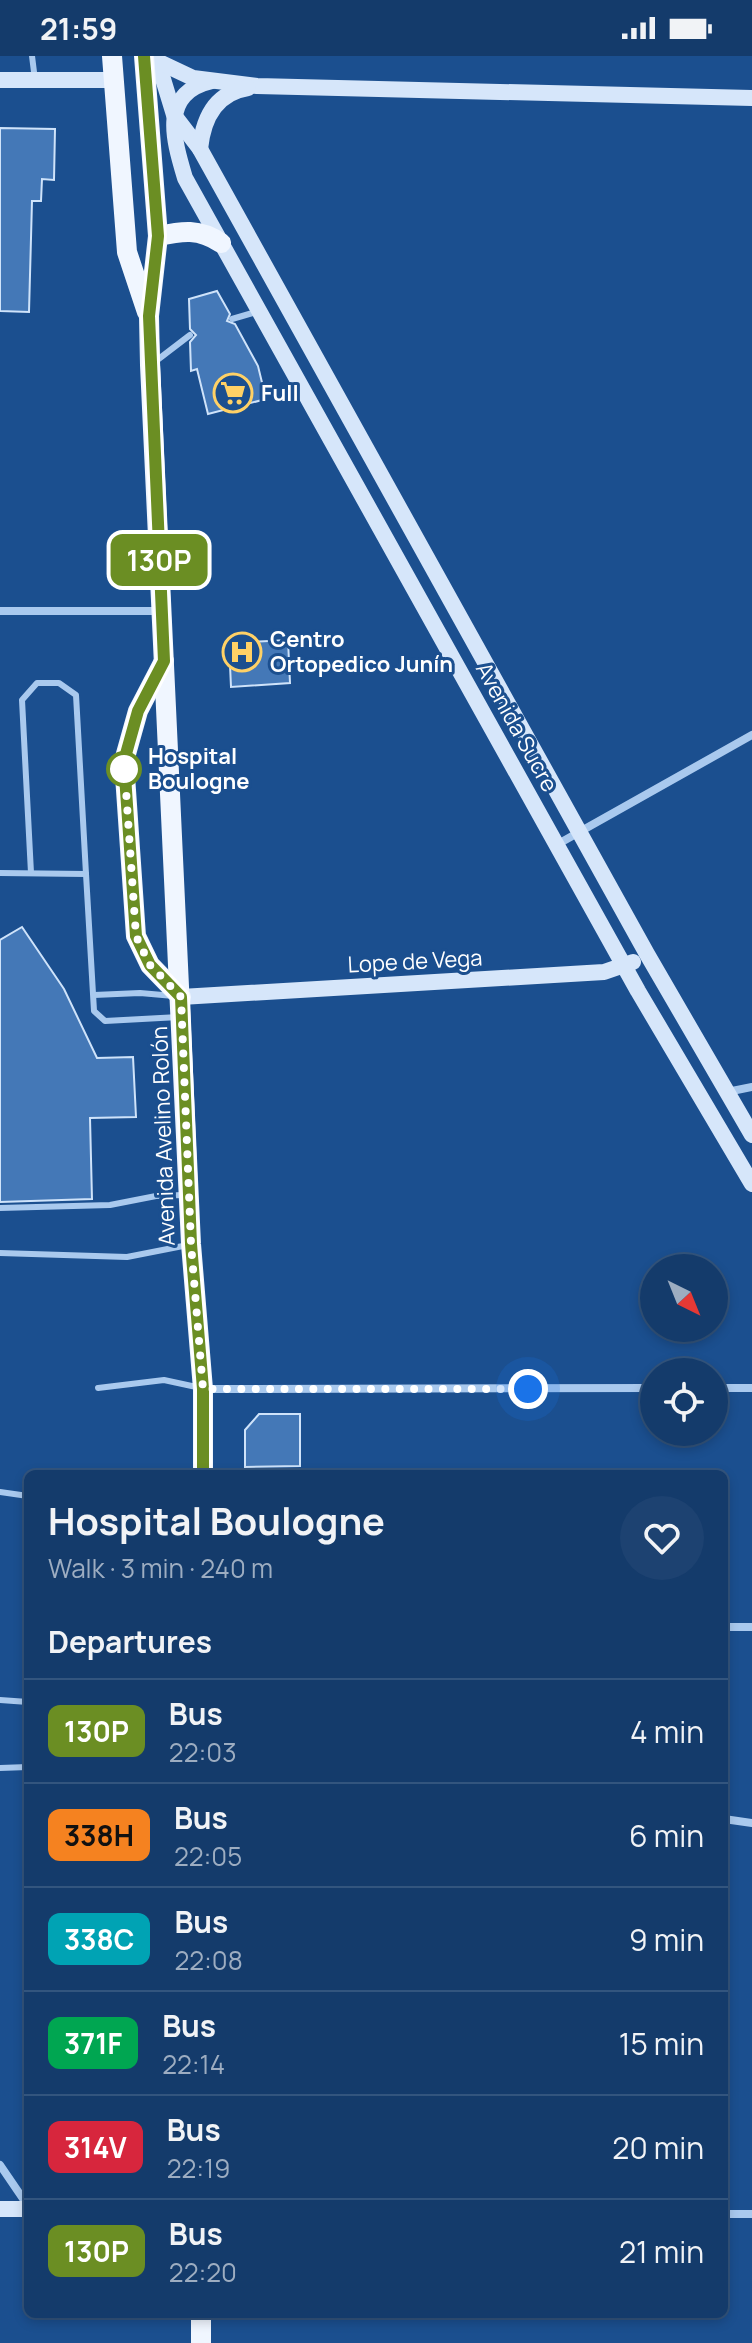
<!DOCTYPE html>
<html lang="en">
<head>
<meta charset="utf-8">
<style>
	body { margin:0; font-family:Manrope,sans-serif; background:#1d4271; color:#f1f3f6; height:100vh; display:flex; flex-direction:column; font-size:30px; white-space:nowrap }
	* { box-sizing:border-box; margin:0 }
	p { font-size:26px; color:#9dadc1 }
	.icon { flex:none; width:44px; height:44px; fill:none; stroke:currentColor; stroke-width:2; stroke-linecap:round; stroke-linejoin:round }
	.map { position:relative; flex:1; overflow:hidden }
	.sheet { position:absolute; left:24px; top:1414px; width:704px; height:848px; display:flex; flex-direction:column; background:#143b6b; border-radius:12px; box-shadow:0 4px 12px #0003,0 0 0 2px #33557e }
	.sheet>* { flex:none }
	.badge { padding:0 16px; border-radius:12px; font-size:28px; line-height:52px }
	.needle { width:52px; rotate:137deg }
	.fabs { position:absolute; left:640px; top:1198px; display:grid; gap:16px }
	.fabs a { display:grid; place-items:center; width:88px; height:88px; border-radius:50%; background:#143b6b; box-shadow:0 4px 12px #0003,0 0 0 2px #33557e; font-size:40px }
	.you { position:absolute; width:40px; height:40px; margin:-20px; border:6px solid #fff; border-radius:50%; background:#1a73e8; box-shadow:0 0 0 12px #1a73e833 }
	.map>.badge { position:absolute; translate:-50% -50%; box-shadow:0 0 0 4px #fff }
	h2 { padding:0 24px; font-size:30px; line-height:72px }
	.round { display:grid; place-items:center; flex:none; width:84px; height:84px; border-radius:42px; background:#1d4271 }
	.headline { display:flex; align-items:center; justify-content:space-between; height:136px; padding:0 24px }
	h1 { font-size:38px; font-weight:700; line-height:60px }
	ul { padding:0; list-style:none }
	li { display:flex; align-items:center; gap:24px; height:104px; padding:0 24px; border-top:2px solid #33557e }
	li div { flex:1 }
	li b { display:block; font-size:30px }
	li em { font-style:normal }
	li .badge { min-width:88px; font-weight:700; text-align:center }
	.status { display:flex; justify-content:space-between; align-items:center; height:56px; padding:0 40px; background:#143b6b; direction:ltr }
	.status svg { height:22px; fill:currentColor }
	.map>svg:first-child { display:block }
	.building { fill:#4478b7; stroke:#cfe3fa; stroke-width:2 }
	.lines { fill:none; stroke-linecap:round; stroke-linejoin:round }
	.lane { stroke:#a9c9ee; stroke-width:6 }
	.street { stroke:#a9c9ee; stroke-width:8 }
	.secondary { stroke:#d6e6fa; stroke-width:16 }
	.primary { stroke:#f0f6ff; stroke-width:20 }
	.line-casing { stroke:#fff; stroke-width:18 }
	.line { stroke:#6b8e23; stroke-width:12 }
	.walk { stroke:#fff; stroke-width:8; stroke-dasharray:0 14.4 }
	.stop-dot { fill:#fff; stroke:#6b8e23; stroke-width:4 }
	.labels { text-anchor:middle; stroke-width:6; stroke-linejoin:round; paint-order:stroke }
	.poi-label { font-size:22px; font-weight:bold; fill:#fff; stroke:#1b4f8f; text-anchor:start }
	.street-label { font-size:22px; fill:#fff; stroke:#1b4f8f }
	.stop-label { font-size:22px; font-weight:bold; fill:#fff; stroke:#1b4f8f; text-anchor:start }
</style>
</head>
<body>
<div class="status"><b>21:59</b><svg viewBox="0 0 49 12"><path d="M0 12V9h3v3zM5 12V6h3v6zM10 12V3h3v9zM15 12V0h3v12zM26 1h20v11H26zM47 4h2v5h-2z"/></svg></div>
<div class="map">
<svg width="752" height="2287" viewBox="0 0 752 2287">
	<rect width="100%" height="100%" fill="#1b4f8f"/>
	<!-- building -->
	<g class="building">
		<path d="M0,72L55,73L54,124L42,123L41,145H32L29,256L0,255Z"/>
		<path d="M217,235L230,258L227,265L235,268L258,310L266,343L208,358L197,313L191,315L190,286L196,279L190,273L189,243Z"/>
		<path d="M288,584L290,627L231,631L229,587Z"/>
		<path d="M22,871L64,933L97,1002L133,1001L136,1061L90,1062L92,1143L0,1146V884Z"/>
		<path d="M259,1358H300V1410L245,1411V1374Z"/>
	</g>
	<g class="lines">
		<!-- lane -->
		<g class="lane">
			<path d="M32,0L35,24"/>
			<path d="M232,263L256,256"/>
			<path d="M156,305L190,279"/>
			<path d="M0,817L86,818L94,955L105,965L179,961"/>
			<path d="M31,817L22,644L37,627H59L76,639L86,818"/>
			<path d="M94,939L140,937L174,940"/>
			<path d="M0,1152L110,1149L156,1140L183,1139"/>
			<path d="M0,1197L127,1201L188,1189"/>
			<path d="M98,1332L164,1324L201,1332"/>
			<path d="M0,1436L28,1440"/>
			<path d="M0,1644L28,1646"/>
			<path d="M0,1712L28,1711"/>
		</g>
		<!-- street -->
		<g class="street">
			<path d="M0,555H161"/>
			<path d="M558,788L752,679"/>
			<path d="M727,1036L752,1031"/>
			<path d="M714,1332H752"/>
			<path d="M204,1333L654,1332"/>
			<path d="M724,1571H752"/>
			<path d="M724,1763L752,1767"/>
			<path d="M0,2109L28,2150"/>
			<path d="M724,2158H752"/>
		</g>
		<!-- secondary -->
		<g class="secondary">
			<path d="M156,0L174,59L200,93L647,898L752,1079"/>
			<path d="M157,5L193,22L257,30L752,42"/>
			<path d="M0,24H114"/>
			<path d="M212,25C160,37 173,82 185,122L638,935L752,1128"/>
			<path d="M200,93C203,63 215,37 248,32"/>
			<path d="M181,941L604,916L633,906"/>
			<path d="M0,2153H28"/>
		</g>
		<!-- primary -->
		<g class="primary">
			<path d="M112,0L127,196L147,256"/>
			<path d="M144,0L158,180L149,260L150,309L191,1188L203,1333V1418"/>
			<path d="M158,180C182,175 199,172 221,187"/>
			<path d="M164,605L138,655L124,705L136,880L150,909L181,941"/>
			<path d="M201,2258V2287"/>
		</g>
	</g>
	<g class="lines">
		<!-- line casing -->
		<g class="line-casing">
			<path id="line" d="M144,0L158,180L149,260L164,605L138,655L124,705L136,880L150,909L181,941L191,1188L203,1333V1418"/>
		</g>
		<!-- line -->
		<use href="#line" class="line"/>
		<!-- walk -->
		<path class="walk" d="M124,713V705L136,880L150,909L181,941L191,1188L203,1333H528"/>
	</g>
	<!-- icons -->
	<defs>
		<g id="supermarket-ring" transform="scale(2)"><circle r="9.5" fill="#1b4f8f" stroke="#ffd166" stroke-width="1.5"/><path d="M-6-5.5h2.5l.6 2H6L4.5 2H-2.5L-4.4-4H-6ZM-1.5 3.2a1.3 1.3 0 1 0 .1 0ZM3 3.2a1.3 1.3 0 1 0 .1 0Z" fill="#ffd166"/></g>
		<g id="hospital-ring" transform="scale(2)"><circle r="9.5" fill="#1b4f8f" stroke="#ffd166" stroke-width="1.5"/><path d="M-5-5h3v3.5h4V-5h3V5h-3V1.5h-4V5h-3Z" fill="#ffd166"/></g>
	</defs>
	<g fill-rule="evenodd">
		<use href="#supermarket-ring" x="233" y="337"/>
		<use href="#hospital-ring" x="242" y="596"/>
	</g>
	<!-- markers -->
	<circle class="stop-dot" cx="124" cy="713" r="16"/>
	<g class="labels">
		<!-- poi labels -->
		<g class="poi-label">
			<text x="261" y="345">Full</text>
			<text x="270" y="591">Centro<tspan x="270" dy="25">Ortopedico Junín</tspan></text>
		</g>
		<!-- street labels -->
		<g class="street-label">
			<text transform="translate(517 671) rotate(61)" y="8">Avenida Sucre</text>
			<text transform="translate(415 905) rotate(-3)" y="8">Lope de Vega</text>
			<text transform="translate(163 1080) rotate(-92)" y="8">Avenida Avelino Rolón</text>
		</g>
		<!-- stop labels -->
		<g class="stop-label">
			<text x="148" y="708">Hospital<tspan x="148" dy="25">Boulogne</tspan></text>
		</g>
	</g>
</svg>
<div class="fabs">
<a><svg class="needle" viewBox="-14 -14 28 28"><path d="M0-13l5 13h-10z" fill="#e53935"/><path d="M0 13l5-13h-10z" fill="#9dadc1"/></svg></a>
<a><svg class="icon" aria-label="locate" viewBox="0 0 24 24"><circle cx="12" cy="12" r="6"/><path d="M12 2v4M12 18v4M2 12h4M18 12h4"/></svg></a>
</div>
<div class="you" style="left:528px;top:1333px"></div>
<b class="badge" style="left:159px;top:504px;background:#6b8e23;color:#fff">130P</b>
<section class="sheet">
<div class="headline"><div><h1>Hospital Boulogne</h1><p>Walk · 3 min · 240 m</p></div><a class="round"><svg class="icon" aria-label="heart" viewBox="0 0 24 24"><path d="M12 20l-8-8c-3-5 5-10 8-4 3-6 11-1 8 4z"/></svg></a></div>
<h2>Departures</h2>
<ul>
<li><span class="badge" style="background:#6b8e23;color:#fff">130P</span><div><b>Bus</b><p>22:03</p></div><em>4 min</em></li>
<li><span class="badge" style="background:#f58220;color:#111">338H</span><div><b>Bus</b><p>22:05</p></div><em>6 min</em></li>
<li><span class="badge" style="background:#00a3b4;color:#fff">338C</span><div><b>Bus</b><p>22:08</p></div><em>9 min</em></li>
<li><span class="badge" style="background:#00a651;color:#fff">371F</span><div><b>Bus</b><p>22:14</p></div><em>15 min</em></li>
<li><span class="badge" style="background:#d7263d;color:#fff">314V</span><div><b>Bus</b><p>22:19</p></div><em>20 min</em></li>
<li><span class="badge" style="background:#6b8e23;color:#fff">130P</span><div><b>Bus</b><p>22:20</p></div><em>21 min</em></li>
</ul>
</section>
</div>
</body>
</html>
